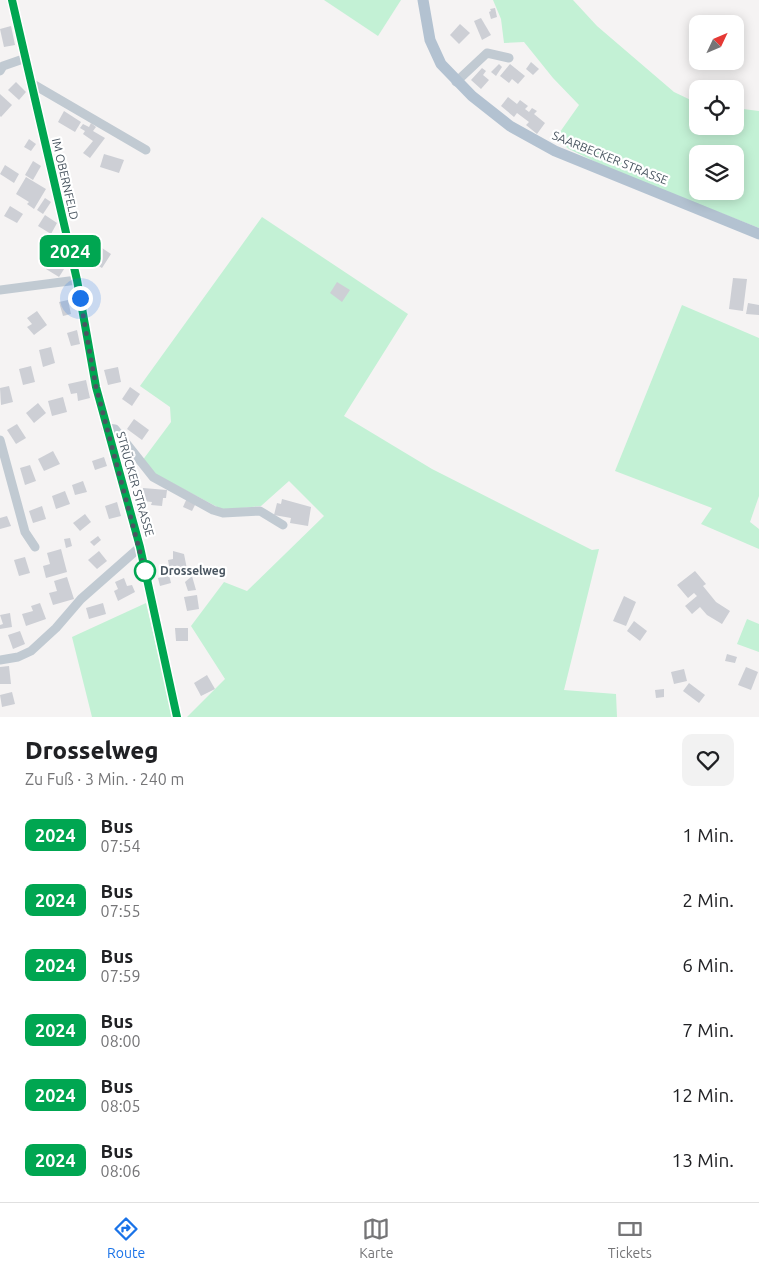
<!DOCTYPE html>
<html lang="de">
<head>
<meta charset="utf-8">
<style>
	body { margin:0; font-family:Ubuntu,sans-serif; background:#f2f2f2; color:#202124; height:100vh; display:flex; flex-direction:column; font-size:19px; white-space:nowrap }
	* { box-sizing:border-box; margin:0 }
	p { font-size:16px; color:#757577 }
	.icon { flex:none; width:28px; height:28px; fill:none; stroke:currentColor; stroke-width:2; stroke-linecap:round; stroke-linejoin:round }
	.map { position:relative; height:717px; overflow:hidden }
	.side { display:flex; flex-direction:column; background:#fff; flex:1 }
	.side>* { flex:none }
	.badge { padding:0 10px; border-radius:8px; font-size:18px; line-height:32px }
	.needle { width:32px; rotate:46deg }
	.fabs { position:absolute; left:689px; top:15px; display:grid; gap:10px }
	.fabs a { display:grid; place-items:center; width:55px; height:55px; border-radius:10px; background:#fff; box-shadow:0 2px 12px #0003; font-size:25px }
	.you { position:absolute; width:25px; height:25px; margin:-12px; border:4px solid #fff; border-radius:50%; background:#1a73e8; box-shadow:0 0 0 8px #1a73e833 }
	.map>.badge { position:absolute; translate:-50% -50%; box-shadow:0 0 0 2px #fff }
	.round { display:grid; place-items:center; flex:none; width:52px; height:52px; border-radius:10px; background:#f2f2f2 }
	.overview { display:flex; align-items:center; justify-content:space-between; height:85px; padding:0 25px }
	h1 { font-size:24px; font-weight:800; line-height:38px }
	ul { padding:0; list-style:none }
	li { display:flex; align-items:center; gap:15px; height:65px; padding:0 25px }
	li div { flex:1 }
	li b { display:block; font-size:19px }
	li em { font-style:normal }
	li .badge { min-width:55px; font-weight:700; text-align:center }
	.tab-bar { display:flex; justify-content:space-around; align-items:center; height:70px; border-top:1px solid #e0e0e0; background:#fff; font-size:14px; color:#757577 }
	.tab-bar a { display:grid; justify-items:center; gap:2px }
	.tab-bar .selected { color:#1a73e8 }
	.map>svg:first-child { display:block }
	.green { fill:#c3f1d5; fill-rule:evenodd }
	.building { fill:#cdcfd5 }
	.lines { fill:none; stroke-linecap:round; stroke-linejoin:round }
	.minor { stroke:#c1cad2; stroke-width:9 }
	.major { stroke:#b3c2d1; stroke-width:11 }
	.line-casing { stroke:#fff; stroke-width:11 }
	.line { stroke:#00a651; stroke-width:8 }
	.walk { stroke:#4a5661; stroke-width:5; stroke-dasharray:0 9 }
	.stop-dot { fill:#fff; stroke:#00a651; stroke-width:2.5 }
	.labels { text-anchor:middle; stroke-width:4.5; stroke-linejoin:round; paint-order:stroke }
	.street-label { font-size:12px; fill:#4a5661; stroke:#fff }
	.stop-label { font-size:12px; font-weight:bold; fill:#4a5661; stroke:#fff; text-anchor:start }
</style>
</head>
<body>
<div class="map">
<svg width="759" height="717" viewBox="0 0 759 717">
	<rect width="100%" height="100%" fill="#f5f3f3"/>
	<!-- green -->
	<g class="green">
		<path d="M324,0H401L378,36Z"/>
		<path d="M493,0H573L597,26L674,92L697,103L698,126H735V108L759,111V228L614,171L569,149L555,139L579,105L553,78L524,42L504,43L501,19ZM698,154H735V191H698Z"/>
		<path d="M262,217L408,314L344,416L432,469L592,550L599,549L564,690L616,694L617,717H187L225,679L191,626L224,582L247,591L324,516L289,481L261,506L223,510L155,474L142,461L171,422L170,407L140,386Z"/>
		<path d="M682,305L759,338V496L750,522L759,529V549L701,524L712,508L615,471Z"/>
		<path d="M146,603L173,717H92L72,637Z"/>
		<path d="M747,619L759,624V652L737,644Z"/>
	</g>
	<!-- building -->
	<g class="building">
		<path d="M495,8L497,17L491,19L489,12L491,11L490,9Z"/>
		<path d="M481,18L491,35L482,40L474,21Z"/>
		<path d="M460,24L470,33L459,44L450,35Z"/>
		<path d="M11,26L15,45L4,47L0,29Z"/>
		<path d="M531,62L539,69L533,75L526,69Z"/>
		<path d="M499,64L502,67L496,76L491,72Z"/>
		<path d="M510,64L525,76L518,84L512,79L509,83L500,76Z"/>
		<path d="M482,68L486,71L483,75L489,80L481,89L471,80Z"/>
		<path d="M16,82L26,92L19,100L8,90Z"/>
		<path d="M0,94L12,105L1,117L0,116Z"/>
		<path d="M508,97L517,104L520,100L528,106L525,109L529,112L532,108L537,111L534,114L545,123L537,134L526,125L529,122L517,113L514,117L501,106Z"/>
		<path d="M64,111L81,122L75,132L58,122Z"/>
		<path d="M91,123L96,127L93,131L105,138L90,158L83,153L93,141L83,134L85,131L80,128L83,124L89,127Z"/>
		<path d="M29,139L36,144L31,151L24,147Z"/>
		<path d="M104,154L124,160L119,173L100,167Z"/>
		<path d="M33,161L41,166L33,180L25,175Z"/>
		<path d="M5,165L19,174L14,183L0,174Z"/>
		<path d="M26,177L46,189L34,209L27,204L29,202L16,194Z"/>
		<path d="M45,198L51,202L43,214L37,210Z"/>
		<path d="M10,206L23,214L17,223L4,216Z"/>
		<path d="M45,215L57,223L51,234L38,226Z"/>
		<path d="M102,248L111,254L102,268L90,261L95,253L98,255Z"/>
		<path d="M52,258L66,266L59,277L46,269Z"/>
		<path d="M733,278L747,279L743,311L729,309Z"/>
		<path d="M337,282L350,290L342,302L330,293Z"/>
		<path d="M68,300L71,314L63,316L59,302Z"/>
		<path d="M748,303L759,305V315L746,314Z"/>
		<path d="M37,311L47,325L34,335L27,327L32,324L27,318Z"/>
		<path d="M77,330L80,344L71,346L67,333Z"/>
		<path d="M51,347L55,363L43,367L39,350Z"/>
		<path d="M31,366L35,382L23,385L19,369Z"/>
		<path d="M118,367L121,382L108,385L104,370Z"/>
		<path d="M86,380L90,398L78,401L77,393L71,394L68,384Z"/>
		<path d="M9,386L13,402L1,405L0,388Z"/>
		<path d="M130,387L140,394L132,406L122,399Z"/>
		<path d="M63,397L67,412L52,416L48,401Z"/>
		<path d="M38,403L46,413L34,423L26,413Z"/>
		<path d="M134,419L149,430L142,440L127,429Z"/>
		<path d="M17,424L26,438L16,444L7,430Z"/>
		<path d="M53,451L60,464L44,471L38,459Z"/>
		<path d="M104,457L107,466L95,470L92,461Z"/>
		<path d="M30,465L36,481L25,485L20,468Z"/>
		<path d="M83,481L87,492L75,495L72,485Z"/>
		<path d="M143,488L167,490L166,498H163L162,506L151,505L152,502L142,501Z"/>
		<path d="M65,491L70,504L56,509L52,496Z"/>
		<path d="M187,498L196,503L192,511L183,507Z"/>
		<path d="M282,499L311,507L308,526L290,523L291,518L274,515L277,503L281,504Z"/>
		<path d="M117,502L121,516L109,519L105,506Z"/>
		<path d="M42,506L46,519L33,523L29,511Z"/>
		<path d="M85,514L91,522L80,531L73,523Z"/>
		<path d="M7,516L11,526L0,529V518Z"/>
		<path d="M98,536L101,540L94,546L90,542Z"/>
		<path d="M70,538L72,546L66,548L64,539Z"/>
		<path d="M61,549L67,572L46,578L43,566L50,564L47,553Z"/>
		<path d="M99,551L107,561L97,569L88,560Z"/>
		<path d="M173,551L184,554L187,569L170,572L168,560L173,559Z"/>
		<path d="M25,557L30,573L19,576L14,560Z"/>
		<path d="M695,571L706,584L703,586L716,602L730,611L722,624L707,615L700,607L692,614L685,606L697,596L694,593L688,598L677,585Z"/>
		<path d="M169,575L171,583L160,586L158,578Z"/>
		<path d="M192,576L196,590L188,591L185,582Z"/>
		<path d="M67,577L74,599L53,605L49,593L57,591L54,581Z"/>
		<path d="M124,578L127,586L132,585L135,592L118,601L114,591L118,589L115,582Z"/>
		<path d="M197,595L199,609L187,611L184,597Z"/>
		<path d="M624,596L636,602L626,626L613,621Z"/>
		<path d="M40,603L46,619L26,626L22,614L33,611L31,606Z"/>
		<path d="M103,603L106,614L89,619L86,608Z"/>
		<path d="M10,613L12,627L0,629V625L3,624L0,615Z"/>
		<path d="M634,621L647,631L640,641L627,631Z"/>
		<path d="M175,628H188V641H176Z"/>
		<path d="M20,631L25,644L13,649L8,635Z"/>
		<path d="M727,654L737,657L735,663L725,661Z"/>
		<path d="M9,666L11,684H0V667Z"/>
		<path d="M746,667L758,672L751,690L738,685Z"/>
		<path d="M684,669L687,681L674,684L671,672Z"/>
		<path d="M207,675L215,689L201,696L194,683Z"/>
		<path d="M689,683L705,695L699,703L683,691Z"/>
		<path d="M664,689V697L656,698L655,690Z"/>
		<path d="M12,692L15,704L2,707L0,695Z"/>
	</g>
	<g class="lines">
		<!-- minor -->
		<g class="minor">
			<path d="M12,0L77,280L96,387L140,547L177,717"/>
			<path d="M0,71L3,66L26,58"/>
			<path d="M456,82L487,53L509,58"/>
			<path d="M31,83L146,150"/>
			<path d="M0,290L77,280"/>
			<path d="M106,428L115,429L153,477L213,510L223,513L260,511L283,525"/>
			<path d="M0,440L25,532L35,547"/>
			<path d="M0,660L18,657L31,651L56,628L81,599L140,547"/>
		</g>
		<!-- major -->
		<path class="major" d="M423,0L430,40L441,64L472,96L510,126L555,151L759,234"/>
	</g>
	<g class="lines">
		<!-- line casing -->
		<g class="line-casing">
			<path id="line" d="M12,0L77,280L96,387L140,547L177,717"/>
		</g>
		<!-- line -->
		<use href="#line" class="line"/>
		<!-- walk -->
		<path class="walk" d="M80,298L96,387L145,571"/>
	</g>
	<!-- markers -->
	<circle class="stop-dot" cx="145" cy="571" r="10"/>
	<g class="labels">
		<!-- street labels -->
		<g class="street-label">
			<text transform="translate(610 158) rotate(22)" y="4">SAARBECKER STRASSE</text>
			<text transform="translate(65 179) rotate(77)" y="4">IM OBERNFELD</text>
			<text transform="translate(135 484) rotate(74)" y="4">STRÜCKER STRASSE</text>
		</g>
		<!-- stop labels -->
		<g class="stop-label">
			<text x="160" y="575">Drosselweg</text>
		</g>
	</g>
</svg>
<div class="fabs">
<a><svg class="needle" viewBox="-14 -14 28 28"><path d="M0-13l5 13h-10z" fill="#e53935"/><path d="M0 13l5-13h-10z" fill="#757577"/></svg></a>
<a><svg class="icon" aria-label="locate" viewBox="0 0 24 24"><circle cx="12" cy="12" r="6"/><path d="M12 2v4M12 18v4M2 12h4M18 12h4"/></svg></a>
<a><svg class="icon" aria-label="layers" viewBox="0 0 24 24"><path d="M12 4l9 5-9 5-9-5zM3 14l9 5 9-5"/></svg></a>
</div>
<div class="you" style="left:80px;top:298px"></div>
<b class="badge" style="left:70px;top:251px;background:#00a651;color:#fff">2024</b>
</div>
<section class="side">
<div class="overview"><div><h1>Drosselweg</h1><p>Zu Fuß · 3 Min. · 240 m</p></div><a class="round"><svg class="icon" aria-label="heart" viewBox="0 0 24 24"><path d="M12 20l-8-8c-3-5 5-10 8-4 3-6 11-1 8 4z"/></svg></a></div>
<ul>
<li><span class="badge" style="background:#00a651;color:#fff">2024</span><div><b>Bus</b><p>07:54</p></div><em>1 Min.</em></li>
<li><span class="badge" style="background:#00a651;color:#fff">2024</span><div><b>Bus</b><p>07:55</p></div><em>2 Min.</em></li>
<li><span class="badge" style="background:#00a651;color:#fff">2024</span><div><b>Bus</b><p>07:59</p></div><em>6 Min.</em></li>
<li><span class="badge" style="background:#00a651;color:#fff">2024</span><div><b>Bus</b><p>08:00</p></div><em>7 Min.</em></li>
<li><span class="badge" style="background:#00a651;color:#fff">2024</span><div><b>Bus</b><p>08:05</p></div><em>12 Min.</em></li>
<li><span class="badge" style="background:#00a651;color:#fff">2024</span><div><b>Bus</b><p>08:06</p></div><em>13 Min.</em></li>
</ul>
</section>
<nav class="tab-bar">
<a class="selected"><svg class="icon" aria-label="directions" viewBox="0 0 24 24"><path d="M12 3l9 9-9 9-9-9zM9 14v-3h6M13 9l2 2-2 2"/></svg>Route</a>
<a><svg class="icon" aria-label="map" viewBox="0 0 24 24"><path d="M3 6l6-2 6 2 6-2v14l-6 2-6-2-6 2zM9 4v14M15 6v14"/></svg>Karte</a>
<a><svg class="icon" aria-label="tickets" viewBox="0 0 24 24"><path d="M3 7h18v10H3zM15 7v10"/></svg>Tickets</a>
</nav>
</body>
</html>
